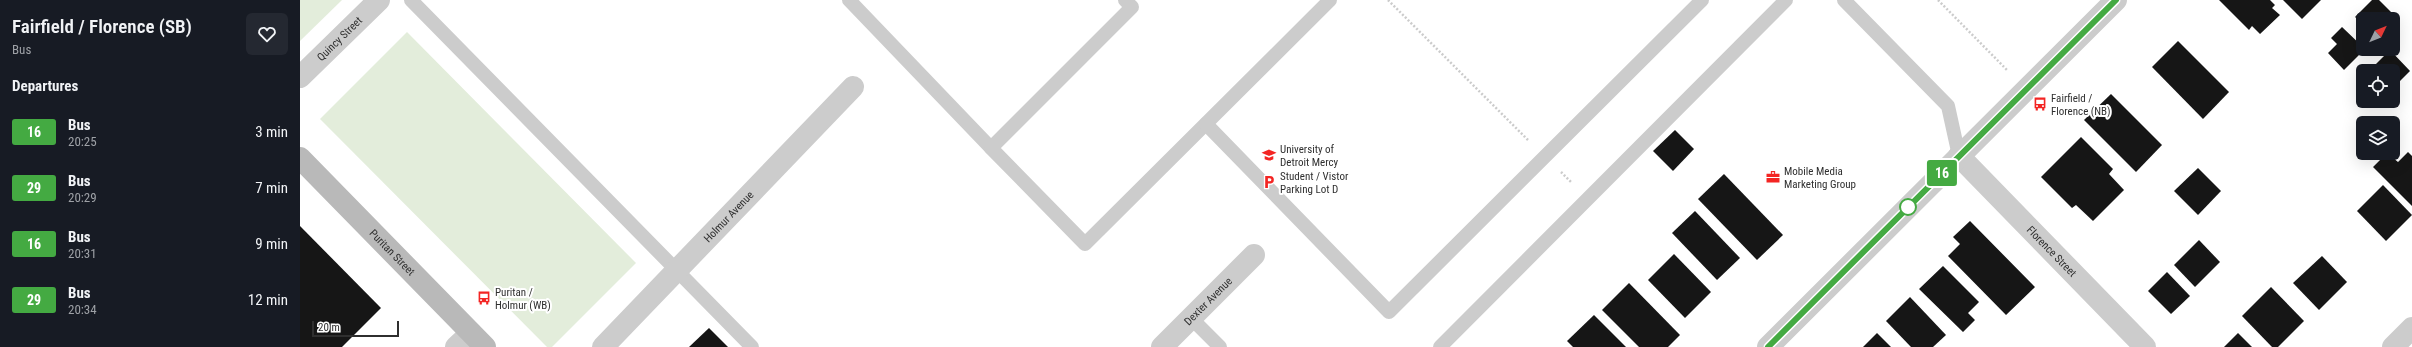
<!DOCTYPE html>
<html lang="en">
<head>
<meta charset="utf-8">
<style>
	body { margin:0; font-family:"Roboto Condensed",sans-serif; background:#242831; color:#f1f3f6; height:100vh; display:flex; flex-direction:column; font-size:15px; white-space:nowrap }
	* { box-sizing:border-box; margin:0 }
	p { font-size:13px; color:#9ea1a6 }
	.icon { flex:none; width:22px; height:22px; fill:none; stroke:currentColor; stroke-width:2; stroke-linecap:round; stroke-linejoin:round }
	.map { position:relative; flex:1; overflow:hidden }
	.panel { display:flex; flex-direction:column; background:#171b24; width:300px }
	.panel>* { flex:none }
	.badge { padding:0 8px; border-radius:3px; font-size:14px; line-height:26px }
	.needle { width:26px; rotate:47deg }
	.controls { position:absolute; left:2056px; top:12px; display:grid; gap:8px }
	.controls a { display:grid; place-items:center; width:44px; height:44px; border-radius:6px; background:#171b24; box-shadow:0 4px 16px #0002; font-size:20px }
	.scale { position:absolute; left:12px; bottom:10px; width:87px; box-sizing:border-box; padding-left:4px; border:2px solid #2f2f2f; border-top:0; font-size:11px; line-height:14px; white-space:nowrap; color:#2f2f2f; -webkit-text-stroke:3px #fff; paint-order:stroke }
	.map>.badge { position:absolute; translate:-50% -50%; box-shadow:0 0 0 2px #fff }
	h2 { padding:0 12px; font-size:15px; line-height:36px }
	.round { display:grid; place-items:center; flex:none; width:42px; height:42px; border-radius:6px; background:#242831 }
	.head { display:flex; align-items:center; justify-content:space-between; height:68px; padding:0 12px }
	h1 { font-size:19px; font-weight:600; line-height:30px }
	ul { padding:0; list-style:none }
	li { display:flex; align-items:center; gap:12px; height:56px; padding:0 12px }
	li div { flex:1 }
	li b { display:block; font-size:15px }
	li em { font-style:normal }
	li .badge { min-width:44px; font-weight:700; text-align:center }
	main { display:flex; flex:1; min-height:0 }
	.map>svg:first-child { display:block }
	.green { fill:#e3eddb }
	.building { fill:#161616 }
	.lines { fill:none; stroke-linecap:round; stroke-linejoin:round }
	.path { stroke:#ccc; stroke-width:2.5; stroke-dasharray:2 2; stroke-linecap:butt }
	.lane { stroke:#ccc; stroke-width:14 }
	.street { stroke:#ccc; stroke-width:22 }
	.secondary { stroke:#b9b9b9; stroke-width:22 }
	.line-casing { stroke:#fff; stroke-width:9 }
	.line { stroke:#44aa42; stroke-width:6 }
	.stop-dot { fill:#fff; stroke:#44aa42; stroke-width:2 }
	.labels { text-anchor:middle; stroke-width:4; stroke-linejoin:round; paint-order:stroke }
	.street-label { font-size:11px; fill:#2f2f2f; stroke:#fff }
	.poi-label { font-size:11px; fill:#2f2f2f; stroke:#fff; text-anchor:start }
</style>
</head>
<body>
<main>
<section class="panel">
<div class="head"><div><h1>Fairfield / Florence (SB)</h1><p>Bus</p></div><a class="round"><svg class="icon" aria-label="heart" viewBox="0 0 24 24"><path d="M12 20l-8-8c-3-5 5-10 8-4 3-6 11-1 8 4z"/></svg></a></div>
<h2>Departures</h2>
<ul>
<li><span class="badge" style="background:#44aa42;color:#fff">16</span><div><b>Bus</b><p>20:25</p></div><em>3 min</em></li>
<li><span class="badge" style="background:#44aa42;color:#fff">29</span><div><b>Bus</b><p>20:29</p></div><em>7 min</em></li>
<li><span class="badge" style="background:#44aa42;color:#fff">16</span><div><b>Bus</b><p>20:31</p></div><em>9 min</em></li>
<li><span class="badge" style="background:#44aa42;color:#fff">29</span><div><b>Bus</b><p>20:34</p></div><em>12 min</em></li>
</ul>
</section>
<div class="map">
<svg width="2112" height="347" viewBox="0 0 2112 347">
	<rect width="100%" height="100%" fill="#fff"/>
	<!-- green -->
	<g class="green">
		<path d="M0,0H42L0,41Z"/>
		<path d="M107,32L336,263L252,347H247L20,119Z"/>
	</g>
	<!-- building -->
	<g class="building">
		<path d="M1919,0H1970L1975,5L1972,8L1980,15L1960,34L1952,26L1949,30Z"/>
		<path d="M1983,0H2021L2002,19Z"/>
		<path d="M2072,0H2079L2095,16L2092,19H2063V24L2055,17Z"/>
		<path d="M2042,27L2065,49L2044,70L2028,53L2037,44L2031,38Z"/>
		<path d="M1878,41L1929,92L1903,119L1852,67Z"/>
		<path d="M2090,50L2110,71L2093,88V71L2070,70Z"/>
		<path d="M1811,94L1862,145L1836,172L1784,120Z"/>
		<path d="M1375,130L1394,149L1373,171L1353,151Z"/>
		<path d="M1781,137L1813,169L1809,174L1824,190L1793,221L1776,205L1772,208L1741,177Z"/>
		<path d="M2108,152L2112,156V206L2073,167L2087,153L2098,162Z"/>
		<path d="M1898,168L1921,191L1898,215L1874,191Z"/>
		<path d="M1424,174L1483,235L1457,260L1398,199Z"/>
		<path d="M2083,185L2112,215L2086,241L2057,211Z"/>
		<path d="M1395,211L1440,258L1417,280L1372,233Z"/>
		<path d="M1670,221L1735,287L1706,315L1648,256L1660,244L1653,237Z"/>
		<path d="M0,226L81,308L42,347H0Z"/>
		<path d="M1899,240L1920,262L1895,287L1874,265Z"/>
		<path d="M1374,254L1411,292L1385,318L1348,280Z"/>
		<path d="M2022,256L2047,282L2019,310L1993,283Z"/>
		<path d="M1643,266L1679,302L1668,313L1675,320L1663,332L1619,289Z"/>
		<path d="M1867,272L1890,296L1871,314L1848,291Z"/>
		<path d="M1329,283L1380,335L1368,347H1339L1302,310Z"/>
		<path d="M1971,287L2004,321L1978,347H1972L1942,316Z"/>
		<path d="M1610,297L1646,335L1633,347H1611L1586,321Z"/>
		<path d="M1294,315L1326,347H1273L1267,341Z"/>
		<path d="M409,328L428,347H389Z"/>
		<path d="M1577,333L1591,347H1563Z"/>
		<path d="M1938,333L1952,347H1924Z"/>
	</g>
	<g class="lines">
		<!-- path -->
		<g class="path">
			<path d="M1088,0L1229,141"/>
			<path d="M1638,0L1708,71"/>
			<path d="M1261,172L1272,183"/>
		</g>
		<!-- lane -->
		<g class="lane">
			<path d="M111,0L452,347"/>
			<path d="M549,0L691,148"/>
			<path d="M825,0L832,7L691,148L785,244L1030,0"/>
			<path d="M1544,0L1648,106L1659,156"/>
			<path d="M906,124L1089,312L1402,0"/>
			<path d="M891,318L920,347"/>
			<path d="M1140,347L1486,0"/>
		</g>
		<!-- street -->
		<g class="street">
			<path id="s1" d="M0,77L79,0"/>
			<path id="s2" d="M1659,156L1845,347"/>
			<path d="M156,347L171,333"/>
			<path id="s3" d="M303,347L553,87"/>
			<path id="s4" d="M862,347L954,255"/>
			<path d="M1468,347L1816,0"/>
			<path d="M2093,347L2112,328"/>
		</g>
		<!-- secondary -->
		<path class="secondary" id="s5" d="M0,158L185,347"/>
	</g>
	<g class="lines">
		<!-- line casing -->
		<g class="line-casing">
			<path id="line" d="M1468,347L1816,0"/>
		</g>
		<!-- line -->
		<use href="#line" class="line"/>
	</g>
	<!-- icons -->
	<defs>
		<g id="bus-bare" transform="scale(1.08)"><path d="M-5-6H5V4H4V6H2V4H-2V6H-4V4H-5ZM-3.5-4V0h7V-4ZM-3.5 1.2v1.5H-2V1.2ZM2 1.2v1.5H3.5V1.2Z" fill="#f32523" stroke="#fff" stroke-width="2.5" paint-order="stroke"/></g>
		<g id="university-bare" transform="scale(1.08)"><path d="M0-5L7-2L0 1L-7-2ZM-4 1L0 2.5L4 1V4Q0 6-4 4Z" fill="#f32523" stroke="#fff" stroke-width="2.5" paint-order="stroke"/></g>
		<g id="office-bare" transform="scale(1.08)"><path d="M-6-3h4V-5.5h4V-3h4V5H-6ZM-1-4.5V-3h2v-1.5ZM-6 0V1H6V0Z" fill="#f32523" stroke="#fff" stroke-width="2.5" paint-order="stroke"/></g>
		<g id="parking-bare" transform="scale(1.08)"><path d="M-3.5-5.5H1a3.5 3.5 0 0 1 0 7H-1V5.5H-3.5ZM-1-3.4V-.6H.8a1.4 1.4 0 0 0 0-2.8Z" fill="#f32523" stroke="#fff" stroke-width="2.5" paint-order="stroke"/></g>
	</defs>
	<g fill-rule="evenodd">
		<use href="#bus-bare" x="1740" y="104"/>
		<use href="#university-bare" x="969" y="155"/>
		<use href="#office-bare" x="1473" y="177"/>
		<use href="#parking-bare" x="969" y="182"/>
		<use href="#bus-bare" x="184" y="298"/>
	</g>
	<!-- markers -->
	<circle class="stop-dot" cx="1608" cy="207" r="8"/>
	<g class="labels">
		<!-- street labels -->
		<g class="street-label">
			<text dy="4" stroke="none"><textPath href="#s1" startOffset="55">Quincy Street</textPath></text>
			<text dy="4" stroke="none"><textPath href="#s3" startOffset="181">Holmur Avenue</textPath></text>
			<text dy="4" stroke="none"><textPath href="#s2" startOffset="133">Florence Street</textPath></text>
			<text dy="4" stroke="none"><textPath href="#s5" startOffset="132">Puritan Street</textPath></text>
			<text dy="4" stroke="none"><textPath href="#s4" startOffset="65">Dexter Avenue</textPath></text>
		</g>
		<!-- poi labels -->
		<g class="poi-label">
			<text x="1751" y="102">Fairfield /<tspan x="1751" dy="13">Florence (NB)</tspan></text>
			<text x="980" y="153">University of<tspan x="980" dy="13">Detroit Mercy</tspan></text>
			<text x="1484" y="175">Mobile Media<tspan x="1484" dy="13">Marketing Group</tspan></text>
			<text x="980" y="180">Student / Vistor<tspan x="980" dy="13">Parking Lot D</tspan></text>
			<text x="195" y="296">Puritan /<tspan x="195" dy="13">Holmur (WB)</tspan></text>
		</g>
	</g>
</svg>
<div class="controls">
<a><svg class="needle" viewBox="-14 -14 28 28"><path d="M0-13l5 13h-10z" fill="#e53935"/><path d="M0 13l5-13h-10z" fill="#9ea1a6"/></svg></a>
<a><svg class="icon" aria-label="locate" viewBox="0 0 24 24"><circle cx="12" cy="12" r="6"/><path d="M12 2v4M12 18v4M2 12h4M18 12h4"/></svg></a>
<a><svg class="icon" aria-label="layers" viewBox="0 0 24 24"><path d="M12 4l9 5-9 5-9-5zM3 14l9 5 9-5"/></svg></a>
</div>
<div class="scale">20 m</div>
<b class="badge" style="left:1642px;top:173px;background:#44aa42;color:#fff">16</b>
</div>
</main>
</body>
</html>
